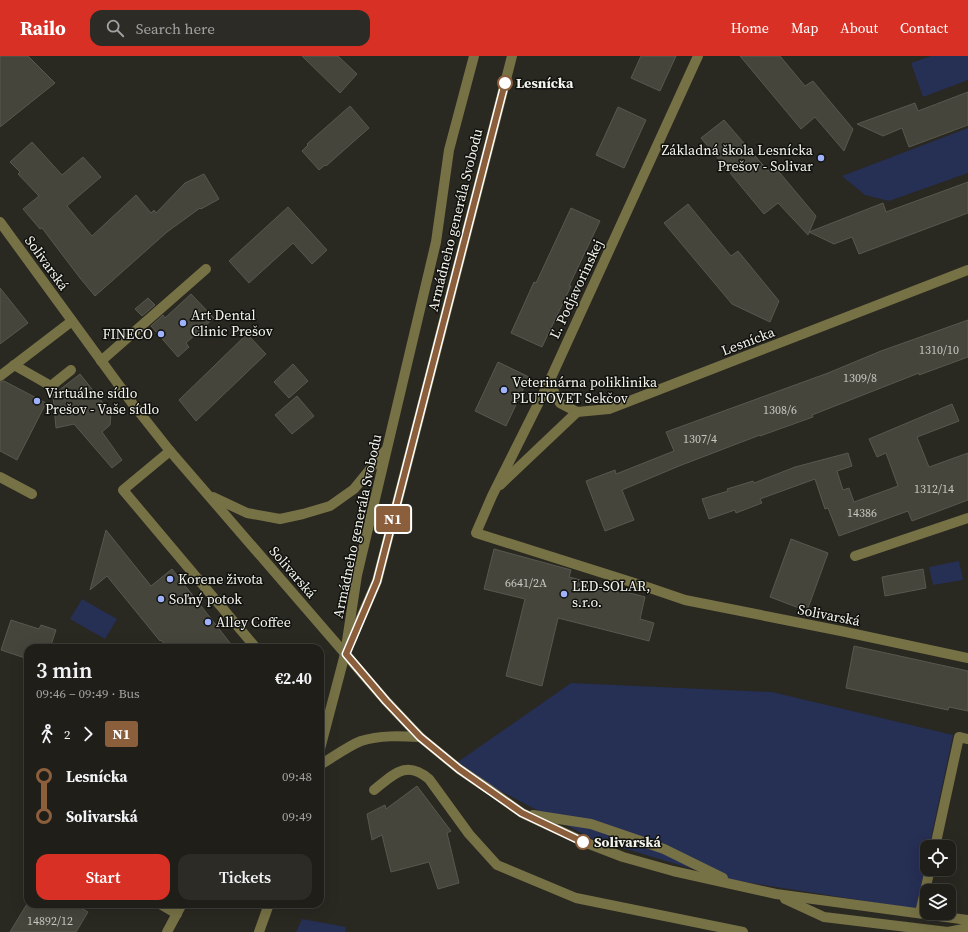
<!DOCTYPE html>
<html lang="en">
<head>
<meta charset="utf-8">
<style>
	body { margin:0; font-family:"Source Serif 4",serif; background:#2c2b26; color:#f1f3f6; height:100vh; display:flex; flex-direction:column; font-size:15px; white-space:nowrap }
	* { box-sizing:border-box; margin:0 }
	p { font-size:13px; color:#a1a2a2 }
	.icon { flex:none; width:22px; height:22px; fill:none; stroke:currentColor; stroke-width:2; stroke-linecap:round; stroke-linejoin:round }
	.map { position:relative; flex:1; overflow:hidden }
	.panel { position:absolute; left:24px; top:588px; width:300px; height:264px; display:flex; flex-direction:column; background:#1f1e19; border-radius:12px; box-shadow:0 4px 16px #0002,0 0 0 1px #3c3c38 }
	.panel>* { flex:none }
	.badge { padding:0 8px; border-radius:3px; font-size:14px; line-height:26px }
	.tools { position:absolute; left:920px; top:784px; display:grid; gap:8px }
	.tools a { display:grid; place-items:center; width:36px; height:36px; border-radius:8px; background:#1f1e19; box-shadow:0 4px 16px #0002,0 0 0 1px #3c3c38; font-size:20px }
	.map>.badge { position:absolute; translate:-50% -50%; box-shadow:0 0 0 2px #fff }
	.legs { display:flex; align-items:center; gap:6px; height:44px; padding:0 12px; font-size:13px }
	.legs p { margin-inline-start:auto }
	.overview { display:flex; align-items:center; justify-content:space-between; height:68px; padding:0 12px }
	h1 { font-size:22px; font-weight:600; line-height:30px }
	.primary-button { display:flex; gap:8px; margin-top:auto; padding:8px 12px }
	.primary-button a { flex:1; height:46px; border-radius:12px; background:#d93025; color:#fff; font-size:16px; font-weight:600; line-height:46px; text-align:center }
	.primary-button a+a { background:#2c2b26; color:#f1f3f6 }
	ul { padding:0 12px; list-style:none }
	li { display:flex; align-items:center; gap:14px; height:40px; font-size:15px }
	li i { display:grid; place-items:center; width:6px; height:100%; margin:0 5px; background:currentColor }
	li i::after { content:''; width:10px; height:10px; margin:-5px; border:3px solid; border-radius:50%; background:#1f1e19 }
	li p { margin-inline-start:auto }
	li:first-child i { background:linear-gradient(#0000 50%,currentColor 0) }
	li:last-child i { background:linear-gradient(currentColor 50%,#0000 0) }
	header { display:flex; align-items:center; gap:24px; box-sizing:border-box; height:56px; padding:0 20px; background:#d93025; color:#fff }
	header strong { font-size:19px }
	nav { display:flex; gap:22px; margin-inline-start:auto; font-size:14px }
	.search { width:280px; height:36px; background:#2c2b26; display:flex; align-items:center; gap:10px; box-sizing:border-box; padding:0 14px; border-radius:12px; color:#a1a2a2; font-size:15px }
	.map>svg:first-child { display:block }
	.green { fill:#262f54 }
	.building { fill:#45453c; stroke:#59584f }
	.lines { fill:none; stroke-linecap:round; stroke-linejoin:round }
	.minor { stroke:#777146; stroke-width:10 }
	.line-1-casing { stroke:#fff; stroke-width:9 }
	.line-1 { stroke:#8b5e3c; stroke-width:6 }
	.stop-1-dot { fill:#fff; stroke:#8b5e3c; stroke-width:2 }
	.poi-dot { fill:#9fb3fd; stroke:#11110e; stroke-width:1.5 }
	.labels { text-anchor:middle; stroke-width:3; stroke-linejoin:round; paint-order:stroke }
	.number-label { font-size:12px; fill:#c8c8c2 }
	.stop-label { font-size:14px; font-weight:bold; fill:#f4f4ee; stroke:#11110e; text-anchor:start }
	.poi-label { font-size:14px; fill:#f4f4ee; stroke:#11110e; text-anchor:start }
	.street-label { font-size:14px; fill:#f4f4ee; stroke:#11110e }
</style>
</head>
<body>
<header>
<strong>Railo</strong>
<div class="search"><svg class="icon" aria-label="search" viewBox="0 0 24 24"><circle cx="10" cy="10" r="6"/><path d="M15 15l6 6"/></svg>Search here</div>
<nav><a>Home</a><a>Map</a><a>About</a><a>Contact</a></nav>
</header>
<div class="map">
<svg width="968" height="876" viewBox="0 0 968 876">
	<rect width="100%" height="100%" fill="#292821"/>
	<!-- green -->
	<g class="green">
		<path d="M931,0H968V24L923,41L911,7Z"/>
		<path d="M968,72V117L889,145L865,139L842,120Z"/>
		<path d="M959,505L963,524L933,529L929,511Z"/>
		<path d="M82,543L117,563L105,583L70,563Z"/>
		<path d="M571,627L772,636L953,679L929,791H927V802L916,853L726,823L593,783L452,710Z"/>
		<path d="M302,863L346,871L345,876H296Z"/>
	</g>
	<!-- building -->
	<g class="building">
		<path d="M0,0H28L55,27L0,71Z"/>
		<path d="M302,0H338L357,18L340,37Z"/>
		<path d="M641,0H676L660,35L631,22Z"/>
		<path d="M740,0H780L805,30L813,25L853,73L844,95L815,61L801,73Z"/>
		<path d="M968,36V69L909,91L902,72L883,80L857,68L915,47L918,55Z"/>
		<path d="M350,50L369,72L326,110L325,109L319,114L302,95L308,89L307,88Z"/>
		<path d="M618,51L646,64L624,112L596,99Z"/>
		<path d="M724,64L768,115L774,110L816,160L808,179L778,147L764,158L701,82Z"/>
		<path d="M32,86L62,119L83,101L101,121L67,150L92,180L136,139L151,157L154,154L156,157L185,127L204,118L219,143L201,153L200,152L167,176L95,240L80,222L42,172L40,173L23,153L39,140L18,118L20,116L10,106Z"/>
		<path d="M968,126V157L859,198L852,181L834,188L809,176L883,147L886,156Z"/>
		<path d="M688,148L731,200L738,195L779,245L770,266L732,248L664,167Z"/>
		<path d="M288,151L327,194L312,208L293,187L249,227L229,205Z"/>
		<path d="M571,152L600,165L569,230H571L542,291L511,277L534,226L536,227Z"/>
		<path d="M0,232L28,267L0,288Z"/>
		<path d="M191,238L214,262L186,287L189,291L178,301L151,270L163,259L165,262Z"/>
		<path d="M148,242L155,249L142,260L135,253Z"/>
		<path d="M968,264V301L919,319V317L812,359L813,361L760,380V379L679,410L622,434L634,464L605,475L586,425L615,414L616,418L674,395L666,376L828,317L881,295Z"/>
		<path d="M247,278L266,298L196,365L179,344Z"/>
		<path d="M498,306L529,321L506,370L475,355Z"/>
		<path d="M293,308L308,325L289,342L274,326Z"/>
		<path d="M80,318L111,357L110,369L102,376L122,404L112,412L74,368L56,372L53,339Z"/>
		<path d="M4,325L46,347L17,404L0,395V326Z"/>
		<path d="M297,340L314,360L292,378L275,359Z"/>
		<path d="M952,348L959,365L917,381L929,411L968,397V444L912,465L908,455L839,480L828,452L825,453L815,423L760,443L762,447L736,457L735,454L709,463L702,443L728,435L727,433L753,425L754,427L795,411L848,397L852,410L837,415L843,434L849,432L854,446L898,430L886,397L877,401L869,383Z"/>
		<path d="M106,474L151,530L172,513L234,592H167L161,584L160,585L107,520L90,534Z"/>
		<path d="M791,483L828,497L807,555L770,541Z"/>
		<path d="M494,493L571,514L569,521L645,541L640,563L654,567L649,585L558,562L542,630L506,620L525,543L484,533Z"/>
		<path d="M923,513L926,532L885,540L882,521Z"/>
		<path d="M11,564L39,573L41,569L56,574L50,592H28V603L1,594Z"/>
		<path d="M854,590L968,615V655L949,651L948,654L846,632Z"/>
		<path d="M417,730L451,775L447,777L459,827L438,833L429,806L391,816L382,779L372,784L367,758L385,749L386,753Z"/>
		<path d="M27,848H74L88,856L76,876H10Z"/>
	</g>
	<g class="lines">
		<!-- minor -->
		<g class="minor">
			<path d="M698,0L549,326L492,440L476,477L647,531L685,544L841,575L968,602"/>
			<path d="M0,166L132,347L170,395L386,645L420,681L459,713L490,734L522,757L584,786L623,801L673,815L776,838L968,864"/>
			<path d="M101,305L206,213"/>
			<path d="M14,309L51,330L71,314"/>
			<path d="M0,320L72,265"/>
			<path d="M549,326L560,347L577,356L609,353L968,214"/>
			<path d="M170,395L123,434L256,592"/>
			<path d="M0,421L32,438"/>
			<path d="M500,429L577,356"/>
			<path d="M213,441L247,457L280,463L303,458L330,450L354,433L385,395"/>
			<path d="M855,500L968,462"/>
			<path d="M351,585L377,525L512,0"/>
			<path d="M320,693L345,598L357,519L436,186L449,94L474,0"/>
			<path d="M320,709C332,702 348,690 361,685C380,679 401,680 420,681"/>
			<path d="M374,734C393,719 406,703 429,723L469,778L497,809L576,842L743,876"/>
			<path d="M533,759L591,768L664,793L723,822"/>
			<path d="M935,791L959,681L968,683"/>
			<path d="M785,843L824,861L948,876L968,872"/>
			<path d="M160,848L177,858"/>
			<path d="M920,857L930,813"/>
			<path d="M167,876L182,848"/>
			<path d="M259,876L269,848"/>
		</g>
	</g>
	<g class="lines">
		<!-- line-1 casing -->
		<g class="line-1-casing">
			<path id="line-1" d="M505,27L377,525L346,598L386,645L420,681L459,713L522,757L583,786"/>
		</g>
		<!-- line-1 -->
		<use href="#line-1" class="line-1"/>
	</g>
	<!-- markers -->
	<g class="stop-1-dot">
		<circle cx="505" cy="27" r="7"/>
		<circle cx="583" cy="786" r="7"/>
	</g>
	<g class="poi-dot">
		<circle cx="821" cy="102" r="4"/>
		<circle cx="183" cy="267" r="4"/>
		<circle cx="161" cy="278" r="4"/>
		<circle cx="504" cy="334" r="4"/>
		<circle cx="37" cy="345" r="4"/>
		<circle cx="170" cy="523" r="4"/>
		<circle cx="564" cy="538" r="4"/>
		<circle cx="161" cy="543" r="4"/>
		<circle cx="208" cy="566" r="4"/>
	</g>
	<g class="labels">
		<!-- number labels -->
		<g class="number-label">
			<text x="939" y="298">1310/10</text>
			<text x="860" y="326">1309/8</text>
			<text x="780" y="358">1308/6</text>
			<text x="700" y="387">1307/4</text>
			<text x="934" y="437">1312/14</text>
			<text x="862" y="461">14386</text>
			<text x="526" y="531">6641/2A</text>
			<text x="50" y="869">14892/12</text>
		</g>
		<!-- stop labels -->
		<g class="stop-label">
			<text x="516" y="32">Lesnícka</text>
			<text x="594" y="791">Solivarská</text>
		</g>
		<!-- poi labels -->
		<g class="poi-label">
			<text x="813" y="99" text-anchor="end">Základná škola Lesnícka<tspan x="813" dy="16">Prešov - Solivar</tspan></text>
			<text x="191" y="264">Art Dental<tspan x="191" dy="16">Clinic Prešov</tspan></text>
			<text x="153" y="283" text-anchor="end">FINECO</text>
			<text x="512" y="331">Veterinárna poliklinika<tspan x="512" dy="16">PLUTOVET Sekčov</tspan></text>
			<text x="45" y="342">Virtuálne sídlo<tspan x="45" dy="16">Prešov - Vaše sídlo</tspan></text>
			<text x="178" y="528">Korene života</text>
			<text x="572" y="535">LED-SOLAR,<tspan x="572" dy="16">s.r.o.</tspan></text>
			<text x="169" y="548">Soľný potok</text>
			<text x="216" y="571">Alley Coffee</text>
		</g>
		<!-- street labels -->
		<g class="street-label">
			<text transform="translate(455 164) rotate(-76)" y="5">Armádneho generála Svobodu</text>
			<text transform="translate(47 207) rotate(54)" y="5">Solivarská</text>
			<text transform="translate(576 233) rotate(-65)" y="5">Ľ. Podjavorinskej</text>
			<text transform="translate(748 285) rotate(-21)" y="5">Lesnícka</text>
			<text transform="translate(357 470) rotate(-78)" y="5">Armádneho generála Svobodu</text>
			<text transform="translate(293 516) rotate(49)" y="5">Solivarská</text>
			<text transform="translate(829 559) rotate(11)" y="5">Solivarská</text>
		</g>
	</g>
</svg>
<div class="tools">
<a><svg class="icon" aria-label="locate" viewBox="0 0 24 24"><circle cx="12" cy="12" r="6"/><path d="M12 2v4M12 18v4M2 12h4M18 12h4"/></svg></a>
<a><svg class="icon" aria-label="layers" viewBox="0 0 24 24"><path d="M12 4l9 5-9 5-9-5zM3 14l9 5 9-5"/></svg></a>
</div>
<b class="badge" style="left:393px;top:463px;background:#8b5e3c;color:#fff">N1</b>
<section class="panel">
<div class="overview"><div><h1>3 min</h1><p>09:46 – 09:49 · Bus</p></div><b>€2.40</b></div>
<div class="legs"><svg class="icon" aria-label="walk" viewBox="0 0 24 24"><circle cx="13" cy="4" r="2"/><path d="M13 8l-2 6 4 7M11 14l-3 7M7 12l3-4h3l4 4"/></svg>2<svg class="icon" aria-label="forward" viewBox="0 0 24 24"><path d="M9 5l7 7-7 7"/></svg><b class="badge" style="background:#8b5e3c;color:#fff">N1</b></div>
<ul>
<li><i style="color:#8b5e3c"></i><b>Lesnícka</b><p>09:48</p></li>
<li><i style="color:#8b5e3c"></i><b>Solivarská</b><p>09:49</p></li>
</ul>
<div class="primary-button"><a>Start</a><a>Tickets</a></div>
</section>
</div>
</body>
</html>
